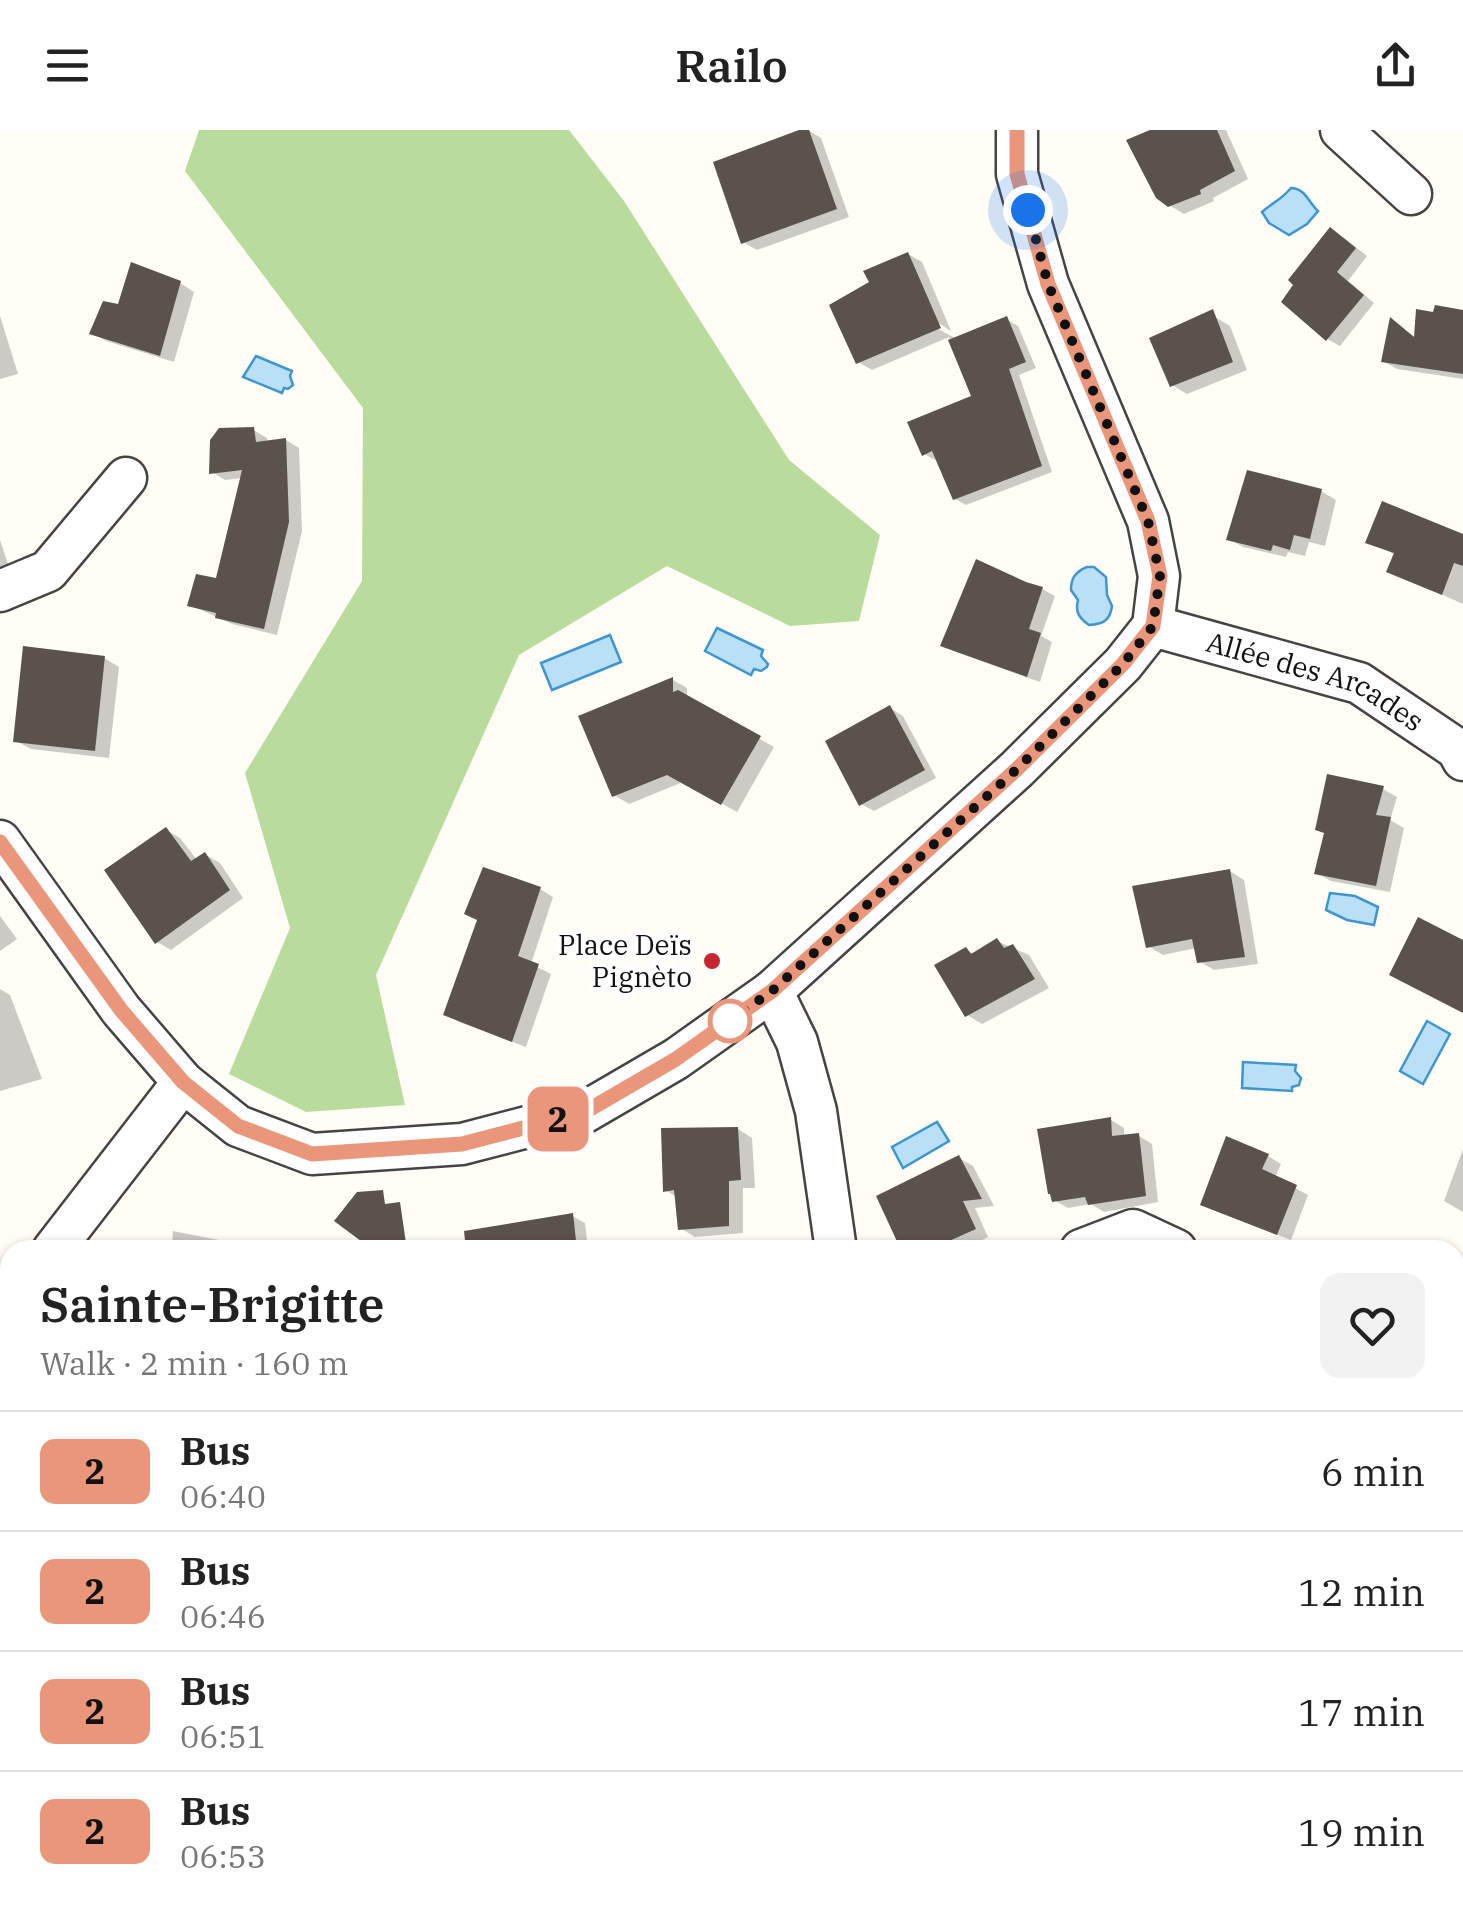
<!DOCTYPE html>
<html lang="en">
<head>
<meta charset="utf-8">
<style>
	body { margin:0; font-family:"IBM Plex Serif",serif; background:#f2f2f2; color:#222; height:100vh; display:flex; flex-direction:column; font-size:38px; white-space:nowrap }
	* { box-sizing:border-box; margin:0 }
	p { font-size:32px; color:#767676 }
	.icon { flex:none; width:55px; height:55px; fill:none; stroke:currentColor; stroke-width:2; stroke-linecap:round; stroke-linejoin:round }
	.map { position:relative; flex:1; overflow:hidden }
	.details { position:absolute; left:0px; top:1110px; width:1465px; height:672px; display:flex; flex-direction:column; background:#fff; border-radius:30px 30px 0 0; box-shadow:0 2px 8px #0004 }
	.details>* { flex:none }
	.badge { padding:0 20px; border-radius:15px; font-size:35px; line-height:65px }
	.you { position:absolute; width:50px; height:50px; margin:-25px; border:8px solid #fff; border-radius:50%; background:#1a73e8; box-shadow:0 0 0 15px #1a73e833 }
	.map>.badge { position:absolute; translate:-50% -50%; box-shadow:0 0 0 5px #fff }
	.round { display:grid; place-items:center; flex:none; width:105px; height:105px; border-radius:20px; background:#f2f2f2 }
	.head { display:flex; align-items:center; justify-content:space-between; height:170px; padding:0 40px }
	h1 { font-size:48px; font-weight:600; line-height:75px }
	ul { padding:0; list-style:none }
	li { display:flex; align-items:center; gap:30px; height:120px; padding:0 40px; border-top:2px solid #e0e0e0 }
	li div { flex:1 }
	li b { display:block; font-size:38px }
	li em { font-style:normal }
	li .badge { min-width:110px; font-weight:700; text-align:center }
	header { display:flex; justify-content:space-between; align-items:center; height:130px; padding:0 40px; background:#fff; font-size:45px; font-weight:600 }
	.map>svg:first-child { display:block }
	.forest { fill:#b9dc9c }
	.water { fill:#b9e0f7; stroke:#3f96cf; stroke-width:2.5 }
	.shadow { fill:#0003 }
	.building { fill:#5a524d }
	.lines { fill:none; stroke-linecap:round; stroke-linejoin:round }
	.minor-casing { stroke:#444; stroke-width:45 }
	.minor { stroke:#fff; stroke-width:40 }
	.line-casing { stroke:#fff; stroke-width:22 }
	.line { stroke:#e9967a; stroke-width:15 }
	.walk { stroke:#111; stroke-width:10; stroke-dasharray:0 18 }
	.poi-dot { fill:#c4262e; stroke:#fff; stroke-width:4 }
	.stop-dot { fill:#fff; stroke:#e9967a; stroke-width:5 }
	.labels { text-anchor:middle; stroke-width:10; stroke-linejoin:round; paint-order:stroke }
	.street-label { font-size:28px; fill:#111; stroke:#fff }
	.poi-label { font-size:28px; fill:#111; stroke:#fff; text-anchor:end }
</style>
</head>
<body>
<header><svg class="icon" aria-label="menu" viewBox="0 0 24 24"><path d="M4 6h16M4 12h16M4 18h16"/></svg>Railo<svg class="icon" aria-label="share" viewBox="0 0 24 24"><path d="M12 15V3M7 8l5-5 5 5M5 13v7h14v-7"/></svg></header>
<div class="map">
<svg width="1463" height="1781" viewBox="0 0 1463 1781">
	<rect width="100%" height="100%" fill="#fffdf5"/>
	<!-- forest -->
	<path class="forest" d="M199,0H569L624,71L789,330L880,405L859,491L790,496L667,436L519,525L376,845L405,975L306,982L229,944L290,798L245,643L362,451L363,278L185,41Z"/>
	<!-- water -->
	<g class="water">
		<path d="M1291,58C1305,58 1309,73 1318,81L1307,94L1289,105L1269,93L1262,82C1273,72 1280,71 1291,58Z"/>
		<path d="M256,226L292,241L290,246L293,255L288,259L284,258L282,263L243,247Z"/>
		<path d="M1087,437H1094L1106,447L1107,465L1112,476C1110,491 1103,494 1089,495C1079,488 1075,482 1078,470L1071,460C1071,448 1075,442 1087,437Z"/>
		<path d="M717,498L763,520L761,526L768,534L767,537L761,541L754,539L751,545L705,521Z"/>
		<path d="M610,505L621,532L552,560L541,533Z"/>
		<path d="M1330,763L1355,766L1378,777L1374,795L1347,790L1326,780Z"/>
		<path d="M1427,891L1450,904L1423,954L1400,941Z"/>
		<path d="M1243,932L1296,935L1295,941L1301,948L1299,955L1292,957V961L1242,958Z"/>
		<path d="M937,992L949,1011L903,1038L892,1017Z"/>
	</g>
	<!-- shadow -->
	<g class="shadow">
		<path d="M808,0L821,8L849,87L757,120L743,112Z"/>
		<path d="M1154,0H1226L1248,49L1213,68L1214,71L1184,84L1169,75Z"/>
		<path d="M1343,107L1367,126L1348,151L1374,173L1340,216L1327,209L1284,172Z"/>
		<path d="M908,124L922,132L951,201L932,189L929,194L955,208L1006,189L1018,196L1036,238L1019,245L1052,342L966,375L955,369L938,329L935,330L924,324L974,267L949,207L872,240L858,232L872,153Z"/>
		<path d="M180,153L194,162L174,232L106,211L92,203L120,177Z"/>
		<path d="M1463,183V249L1397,239L1383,231L1391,191L1416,208Z"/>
		<path d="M0,186L18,244L0,249Z"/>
		<path d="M1215,187L1230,196L1247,240L1187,264L1172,255Z"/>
		<path d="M253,300L267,308L268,313L286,310L299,318L302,401L277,505L232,494L190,475L218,451L242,348L225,350L212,342Z"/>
		<path d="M1321,361L1336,370L1325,416L1309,412L1305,426L1288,422L1286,427L1243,417L1229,409Z"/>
		<path d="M1463,407V474L1389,441L1396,425L1369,412Z"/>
		<path d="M0,410L10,440L0,444Z"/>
		<path d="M1042,459L1055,466L1041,506L1052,512L1040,552L956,522L943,515Z"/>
		<path d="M104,528L119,537L109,628L31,619L16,611Z"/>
		<path d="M673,550L687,558V568L774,617L737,682L683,652L629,674L614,665L581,588Z"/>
		<path d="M890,578L903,586L936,648L874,681L861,674Z"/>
		<path d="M1383,659L1397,667L1390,690L1404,698L1390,762L1331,751L1317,743Z"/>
		<path d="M166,700L180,708L197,730L206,725L220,733L243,768L171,820L157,812Z"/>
		<path d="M1230,741L1244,750L1258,834L1214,840L1199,831L1196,818L1163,825L1148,816Z"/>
		<path d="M540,759L553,767L531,834L551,844L526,917L459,892L446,884Z"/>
		<path d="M0,786L17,809L0,821Z"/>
		<path d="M997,811L1029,825L1049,858L982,894L967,885L966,820L975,824Z"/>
		<path d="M0,859L10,865L42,949L0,961Z"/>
		<path d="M1111,990L1124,998V1008L1139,1006L1152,1014L1158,1072L1104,1082L1091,1074L1068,1078L1054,1070Z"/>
		<path d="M738,999L752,1008L755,1058H743V1103L695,1107L680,1098L677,1067L665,1060Z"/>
		<path d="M1463,1019V1082L1444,1071Z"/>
		<path d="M1268,1026L1281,1034L1275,1047L1308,1065L1291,1110L1216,1081Z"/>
		<path d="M959,1028L973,1036L994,1076L975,1078L988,1107L962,1120H904Z"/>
		<path d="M572,1086L585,1093L588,1120H475Z"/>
		<path d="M173,1101L224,1111L237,1120H153L154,1112L172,1114Z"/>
		<path d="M1455,1435L1463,1442V1503L1455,1497Z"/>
		<path d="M0,1696L10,1713V1719L0,1725Z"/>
		<path d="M843,1772H912L917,1781H846Z"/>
		<path d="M1174,1778L1212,1781H1174Z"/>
	</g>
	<!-- building -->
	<g class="building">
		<path d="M799,0H809L837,79L741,114L713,32Z"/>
		<path d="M1150,0H1217L1235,41L1200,60L1201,64L1168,77L1156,68L1126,10Z"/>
		<path d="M1330,97L1356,118L1337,142L1364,165L1326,211L1281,172L1293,155L1288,150Z"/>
		<path d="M908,122L941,198L856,234L829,175L869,152L863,141Z"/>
		<path d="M131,132L181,151L160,226L89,204L103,171L118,174Z"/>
		<path d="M1435,175L1463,180V244L1381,232L1390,187L1414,207L1416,179L1433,182Z"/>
		<path d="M1213,179L1233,232L1170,257L1149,208Z"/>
		<path d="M1007,186L1026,232L1009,239L1042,336L953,370L932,321L922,326L907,292L971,266L948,210Z"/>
		<path d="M254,297L256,312L286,308L289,392L264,499L215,488L216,483L187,476L196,444L216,448L242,340L209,344L210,310L219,298Z"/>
		<path d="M1247,340L1322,359L1310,409L1294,405L1290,420L1273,415L1271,421L1226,410Z"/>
		<path d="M1382,371L1463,404V436L1454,433L1442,465L1386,442L1394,423L1365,413Z"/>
		<path d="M976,429L1026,452L1043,457L1029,499L1041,503L1027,547L940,516Z"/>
		<path d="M23,516L105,526L95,621L13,612Z"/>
		<path d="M673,547V562L678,560L761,606L721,675L667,645L612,667L578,586Z"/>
		<path d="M890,575L925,640L859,676L825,611Z"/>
		<path d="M1327,644L1384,656L1376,685L1391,687L1376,756L1314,744L1324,703L1315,700Z"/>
		<path d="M166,697L191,731L205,722L230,760L155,814L104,740Z"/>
		<path d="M483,737L541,757L518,826L539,834L512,912L443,885L477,790L464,784Z"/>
		<path d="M1230,739L1245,827L1197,833L1192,809L1146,818L1132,756Z"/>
		<path d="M1418,787L1463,810V883L1389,845Z"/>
		<path d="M997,808L1004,818L1013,814L1035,849L965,887L934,835L966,817L971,824Z"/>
		<path d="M1111,987L1112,1006L1139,1003L1146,1066L1088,1075L1085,1067L1052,1072L1050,1064H1048L1037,999Z"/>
		<path d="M738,997L741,1050L729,1051V1096L678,1100L674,1060L663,1062L661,998Z"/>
		<path d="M1226,1006L1269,1024L1262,1039L1297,1055L1277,1105L1200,1075Z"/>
		<path d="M959,1025L982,1069L963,1071L976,1099L949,1111L953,1120H901L876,1066Z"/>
		<path d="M383,1060L385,1074L400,1072L407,1120H373L334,1091L357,1062Z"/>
		<path d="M573,1083L577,1120H466L464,1101Z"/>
	</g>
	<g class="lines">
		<!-- minor casing -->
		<g class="minor-casing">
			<g id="minor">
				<path d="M1341,0L1411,64"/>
				<path d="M0,461L48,441L126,348"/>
				<path id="s1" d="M1153,496L1359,553L1457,619L1463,630"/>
				<path d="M0,711L121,880L183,952L238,996L312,1024L462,1014L585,982L676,929L772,861L1017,639L1123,534L1153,496L1159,446L1148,391L1048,154L1017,44V0"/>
				<path d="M772,861L797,912L816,981L836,1120"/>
				<path d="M53,1120L183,952"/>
				<path d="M1081,1120L1133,1100L1176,1120"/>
				<path d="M0,1189L10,1176"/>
				<path d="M0,1464L10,1459"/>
				<path d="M0,1529L10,1543"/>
				<path d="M1455,1649L1463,1676"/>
				<path d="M185,1772L192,1781"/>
				<path d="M0,1779L10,1772"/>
				<path d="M1033,1781V1772"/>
			</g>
		</g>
		<!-- minor -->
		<use href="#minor" class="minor"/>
	</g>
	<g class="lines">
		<!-- line casing -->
		<g class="line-casing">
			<path id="line" d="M0,712L121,880L183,952L238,996L312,1024L462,1014L585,982L676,929L772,861L1017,639L1123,534L1153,496L1160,446L1148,391L1048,154L1017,44V0"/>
		</g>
		<!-- line -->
		<use href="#line" class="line"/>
		<!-- walk -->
		<path class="walk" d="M730,891L772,861L1017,639L1123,534L1153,496L1160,446L1148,391L1048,154L1028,80"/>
	</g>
	<!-- markers -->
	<circle class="poi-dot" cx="712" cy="831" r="10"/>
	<circle class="stop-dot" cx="730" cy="891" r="20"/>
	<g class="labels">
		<!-- street labels -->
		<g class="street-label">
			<text dy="10" stroke="none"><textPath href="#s1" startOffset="172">Allée des Arcades</textPath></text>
		</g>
		<!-- poi labels -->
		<g class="poi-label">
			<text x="692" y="825">Place Deïs<tspan x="692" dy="32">Pignèto</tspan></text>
		</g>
	</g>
</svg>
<div class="you" style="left:1028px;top:80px"></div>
<b class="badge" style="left:558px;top:989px;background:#e9967a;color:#111">2</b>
<section class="details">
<div class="head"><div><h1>Sainte-Brigitte</h1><p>Walk · 2 min · 160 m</p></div><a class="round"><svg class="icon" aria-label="heart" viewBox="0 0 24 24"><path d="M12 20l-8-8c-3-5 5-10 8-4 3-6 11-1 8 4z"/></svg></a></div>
<ul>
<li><span class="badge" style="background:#e9967a;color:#111">2</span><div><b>Bus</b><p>06:40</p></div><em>6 min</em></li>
<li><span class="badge" style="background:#e9967a;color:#111">2</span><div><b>Bus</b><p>06:46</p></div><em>12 min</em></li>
<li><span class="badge" style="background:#e9967a;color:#111">2</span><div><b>Bus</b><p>06:51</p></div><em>17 min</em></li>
<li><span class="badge" style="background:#e9967a;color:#111">2</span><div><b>Bus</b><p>06:53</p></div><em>19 min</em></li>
</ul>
</section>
</div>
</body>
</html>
